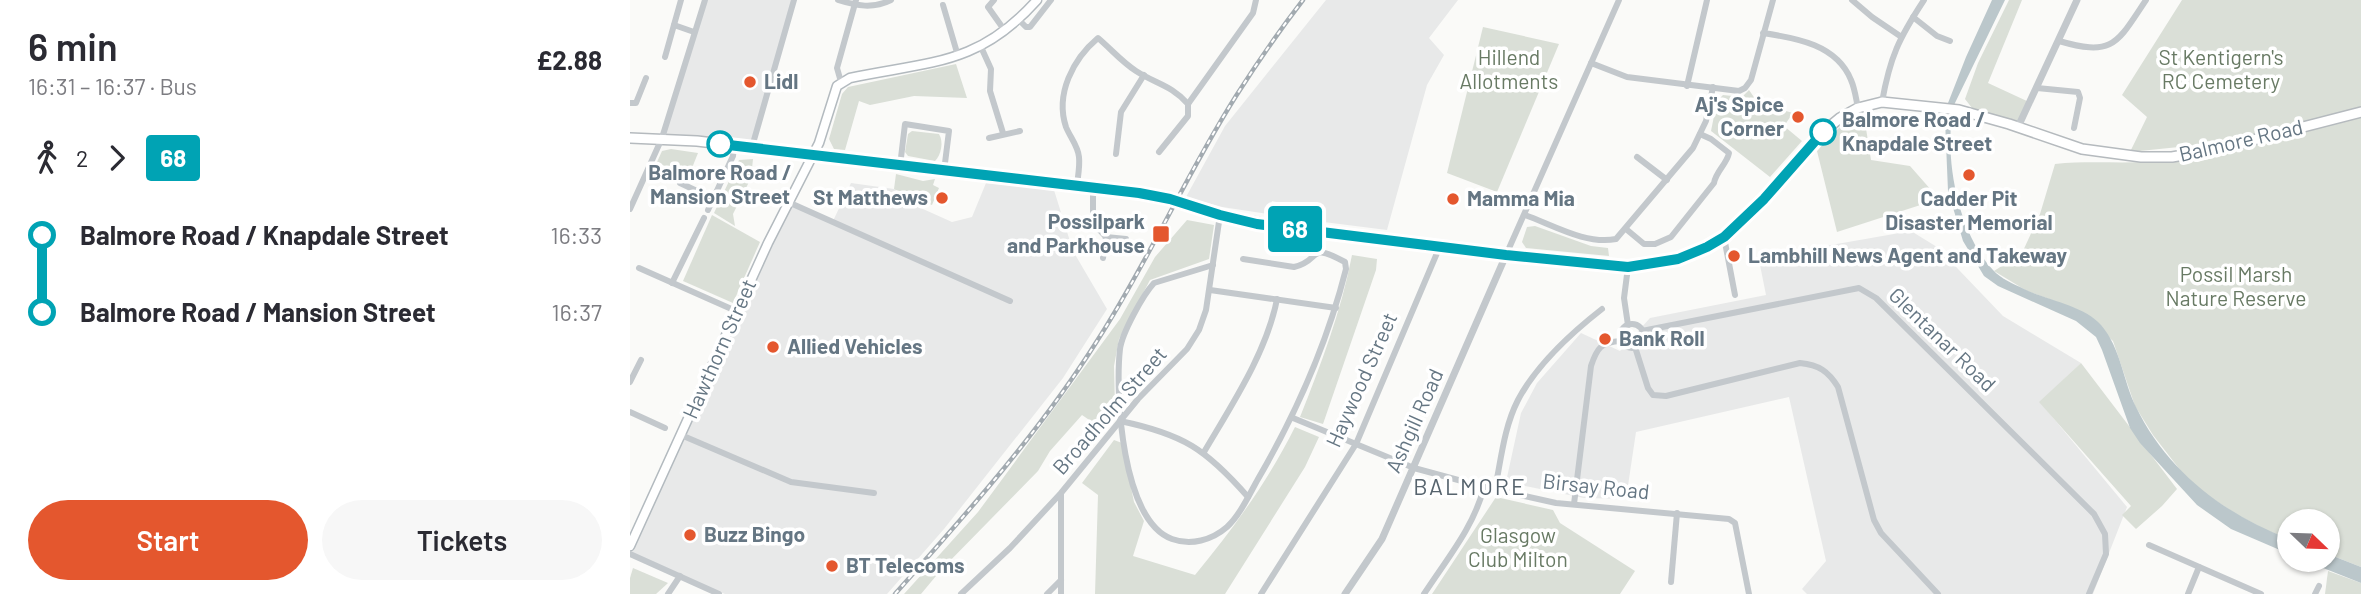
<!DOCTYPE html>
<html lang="en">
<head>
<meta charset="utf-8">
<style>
	body { margin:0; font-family:Barlow,sans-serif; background:#f7f7f7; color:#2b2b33; height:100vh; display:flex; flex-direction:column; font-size:26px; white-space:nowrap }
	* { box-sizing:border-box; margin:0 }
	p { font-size:23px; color:#7c7c81 }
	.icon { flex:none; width:38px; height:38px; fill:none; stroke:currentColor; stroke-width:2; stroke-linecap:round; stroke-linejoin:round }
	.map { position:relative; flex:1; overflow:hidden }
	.side { display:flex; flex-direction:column; background:#fff; width:630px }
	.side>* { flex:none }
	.badge { padding:0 14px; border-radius:5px; font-size:24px; line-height:46px }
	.needle { width:46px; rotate:113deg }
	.buttons { position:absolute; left:1647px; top:509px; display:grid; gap:14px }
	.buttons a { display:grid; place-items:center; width:63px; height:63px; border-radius:50%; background:#fff; box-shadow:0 2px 5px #0004; font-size:35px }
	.map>.badge { position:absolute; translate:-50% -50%; box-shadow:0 0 0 4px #fff }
	.legs { display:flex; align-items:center; gap:10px; height:77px; padding:0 28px; font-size:23px }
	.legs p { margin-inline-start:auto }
	.head { display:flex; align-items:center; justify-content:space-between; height:119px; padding:0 28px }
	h1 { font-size:38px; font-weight:600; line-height:52px }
	.button { display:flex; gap:14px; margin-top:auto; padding:14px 28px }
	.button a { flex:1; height:80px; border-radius:42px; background:#e4572e; color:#fff; font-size:28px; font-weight:600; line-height:80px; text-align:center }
	.button a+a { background:#f7f7f7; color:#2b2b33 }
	ul { padding:0 28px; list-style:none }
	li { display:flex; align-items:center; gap:24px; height:77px; font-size:26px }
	li i { display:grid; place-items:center; width:10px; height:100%; margin:0 9px; background:currentColor }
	li i::after { content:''; width:18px; height:18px; margin:-9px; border:5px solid; border-radius:50%; background:#fff }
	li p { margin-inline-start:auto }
	li:first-child i { background:linear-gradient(#0000 50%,currentColor 0) }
	li:last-child i { background:linear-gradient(currentColor 50%,#0000 0) }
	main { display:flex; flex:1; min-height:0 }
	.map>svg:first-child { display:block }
	.built { fill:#e8e9e9 }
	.green { fill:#dadfd7 }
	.water { fill:#bbc7cb }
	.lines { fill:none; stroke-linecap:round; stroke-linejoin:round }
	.secondary-casing { stroke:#b3babf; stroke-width:11 }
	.primary-casing { stroke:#b5babe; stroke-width:12 }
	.minor { stroke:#c3c8cc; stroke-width:6 }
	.tertiary { stroke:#c3c8cc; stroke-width:7 }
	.secondary { stroke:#fff; stroke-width:8 }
	.primary { stroke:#fff; stroke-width:9 }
	.rail-casing { stroke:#a2aab0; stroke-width:4.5 }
	.rail { stroke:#fff; stroke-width:2; stroke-dasharray:5; stroke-linecap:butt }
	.primary-bridge-casing { stroke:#b5babe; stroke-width:12; stroke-linecap:butt }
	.primary-bridge { stroke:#fff; stroke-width:9 }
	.line-1-casing { stroke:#fff; stroke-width:16 }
	.line-1 { stroke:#00a3b4; stroke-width:10 }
	.poi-dot { fill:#e4572e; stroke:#fff; stroke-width:2.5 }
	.stop-1-dot { fill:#fff; stroke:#00a3b4; stroke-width:3.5 }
	.labels { text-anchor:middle; stroke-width:7; stroke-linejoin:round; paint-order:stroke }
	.park-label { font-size:21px; fill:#687a64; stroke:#fff }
	.poi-label { font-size:21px; font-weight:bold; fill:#657683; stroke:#fff; text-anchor:start }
	.stop-label { font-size:21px; font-weight:bold; fill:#657683; stroke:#fff; text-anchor:start }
	.street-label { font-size:21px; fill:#657683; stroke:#fff }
	.neighbourhood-label { font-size:23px; letter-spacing:2px; fill:#57646e; stroke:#fff }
</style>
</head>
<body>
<main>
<section class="side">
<div class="head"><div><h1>6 min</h1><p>16:31 – 16:37 · Bus</p></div><b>£2.88</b></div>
<div class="legs"><svg class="icon" aria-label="walk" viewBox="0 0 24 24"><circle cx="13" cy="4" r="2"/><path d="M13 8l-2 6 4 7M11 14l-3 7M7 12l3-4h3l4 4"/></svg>2<svg class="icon" aria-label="forward" viewBox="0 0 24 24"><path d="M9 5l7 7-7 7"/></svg><b class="badge" style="background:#00a3b4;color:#fff">68</b></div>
<ul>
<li><i style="color:#00a3b4"></i><b>Balmore Road / Knapdale Street</b><p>16:33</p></li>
<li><i style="color:#00a3b4"></i><b>Balmore Road / Mansion Street</b><p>16:37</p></li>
</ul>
<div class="button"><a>Start</a><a>Tickets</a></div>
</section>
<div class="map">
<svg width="1731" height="594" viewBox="0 0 1731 594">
	<rect width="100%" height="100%" fill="#fafaf8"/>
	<!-- built -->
	<g class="built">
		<path d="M78,0H163L120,148L30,142L64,32Z"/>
		<path d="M696,0H828L799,38L814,55L797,85L757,230L670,219L671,208L642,201L638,214L592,207L556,197L595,126Z"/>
		<path d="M221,183L264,189L293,209L322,222L342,217L356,183L424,190L443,251L477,309L433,378L314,529L257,594H95L0,554V546L158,202L203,221Z"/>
		<path d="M1281,231L1307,247L1373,316L1451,363L1410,402L1497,507L1463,594H1177L1172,589L1196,561L1159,397L1006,432L996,499L954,498L876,482L891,413L907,383L951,333L990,351L1020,318L1136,295L1129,260L1161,252Z"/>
	</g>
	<!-- green -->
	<g class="green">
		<path d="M1379,0H1392L1358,83L1399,102L1388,124L1342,108L1335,99L1348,63Z"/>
		<path d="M1552,0H1731V107L1588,143L1500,152L1517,117L1492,95Z"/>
		<path d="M853,27L929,44L867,192L817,173Z"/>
		<path d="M326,64L337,98L284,96L240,105L229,101L215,150L204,149L199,139L212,94L218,87Z"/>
		<path d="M1119,90L1128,103L1163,113L1154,126L1172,141L1140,177L1081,131L1087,101L1093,95L1112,97Z"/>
		<path d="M1234,116L1241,160L1280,166L1309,199L1207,232L1187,151C1199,138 1215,117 1234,116Z"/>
		<path d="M1731,117V567L1698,554V522H1659V539L1636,530L1606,514L1571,491L1554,475L1523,435L1505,406L1483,341L1446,309L1397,291L1364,271L1392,253L1410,214L1425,164C1462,160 1502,165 1538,160C1603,151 1668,134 1731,117Z"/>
		<path d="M282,131L309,134C314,142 311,155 305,161L278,156L275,152L278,134Z"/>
		<path d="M41,149L68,153L58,178L27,162L32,151Z"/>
		<path d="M123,159L121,178L103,214L105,226L84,213L109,160Z"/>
		<path d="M266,174L293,181L305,179L303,185L309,188L302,205L296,203L295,206L264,189Z"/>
		<path d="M82,215L130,242L103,303L53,281Z"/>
		<path d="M557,220L584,225L579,259L520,280L489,339L484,366L485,407L462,444L459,440L468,426L452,415L420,451L408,471L311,570L291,594H274L348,512L490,319L525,257Z"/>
		<path d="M905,226L961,246L978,248L979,256L896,248L892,242L897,227Z"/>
		<path d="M722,255L747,259L746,270L693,424L670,417C691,364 711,312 722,255Z"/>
		<path d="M1451,363L1547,489L1532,506L1506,529L1492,515L1501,506L1409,402Z"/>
		<path d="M665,427L689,437L675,467L595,594H465L468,495L452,483L484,440L492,443L504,502L514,521L503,556L565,575C603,529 638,481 665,427Z"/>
		<path d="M866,497L923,510L930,523L1005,571L990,594H802Z"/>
		<path d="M3,568L38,583L26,594H0V578Z"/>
		<path d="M1698,571L1731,583V594H1695Z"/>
	</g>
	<!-- water -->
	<g class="water">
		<path d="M1362,0H1375L1324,105C1313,154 1327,232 1363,270C1371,279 1384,284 1394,289C1417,300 1455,306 1471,325C1491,348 1493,381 1506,407C1537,471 1594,514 1659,539V554L1601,529L1567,505L1510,443L1500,428L1472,350L1466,337L1446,321L1368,286L1354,276L1333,241L1318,191L1315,120L1318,103L1336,57Z"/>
		<path d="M1698,554L1731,567V583L1673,560H1698Z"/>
	</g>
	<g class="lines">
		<!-- secondary casing -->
		<g class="secondary-casing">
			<path id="secondary" d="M0,546L138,243L189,143L207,86L220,78C300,61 348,66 407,0"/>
		</g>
		<!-- primary casing -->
		<g class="primary-casing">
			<g id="primary">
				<path d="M0,138L67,141L528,196"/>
				<path d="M590,215L657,228L876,255L998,267L1048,259L1077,247L1094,237L1134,199L1193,132L1210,118L1228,108L1252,102L1329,110L1379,124L1452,149L1511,157H1542L1588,149L1731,112"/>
			</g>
		</g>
		<!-- minor -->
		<g class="minor">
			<path d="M208,0C227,6 243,9 261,0"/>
			<path d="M364,0L358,7L375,31"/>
			<path d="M1222,0L1242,17L1270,36"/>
			<path d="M313,5L328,56"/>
			<path d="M1283,17L1307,36L1320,41"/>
			<path d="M389,20L396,27H400L421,0"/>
			<path d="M44,25L64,32"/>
			<path d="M1133,33C1167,38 1207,45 1221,80C1225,89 1226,99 1228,108"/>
			<path d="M1429,41C1484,57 1487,43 1516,0"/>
			<path d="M351,47L361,69L360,91L373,133"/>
			<path d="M35,57L51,0"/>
			<path d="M961,63L997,77L1109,91L1115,88L1121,80L1143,0"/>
			<path d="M211,82L207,68L226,0"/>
			<path d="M1057,86L1077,0"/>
			<path d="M1407,88L1448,92L1450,98L1444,128"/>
			<path d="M1252,102C1260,57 1269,38 1294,0"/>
			<path d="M0,103H6L16,78"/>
			<path d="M359,138L390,131"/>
			<path d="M122,147L164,0"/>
			<path d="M529,152L558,116V104L623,13L626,0"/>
			<path d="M486,154L491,112L514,75"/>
			<path d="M1007,157L1037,180"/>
			<path d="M270,166L275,124L319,131L314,171"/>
			<path d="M50,183L84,199"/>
			<path d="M447,185C448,176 450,166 449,157C448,146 440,137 436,127C425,94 443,59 468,38C481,49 492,62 506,71C526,84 541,85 558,104"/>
			<path d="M463,187V223L476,237L496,239"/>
			<path d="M158,202L380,301"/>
			<path d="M0,209L32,138L75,0"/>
			<path d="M78,210L103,156L104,145"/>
			<path d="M895,215C923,225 956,245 986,239L1063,148L1076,121L1083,87"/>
			<path d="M996,229L1014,244H1025L1041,237L1084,183C1086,171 1097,164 1099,153L1081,139L1070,134"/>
			<path d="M1094,237L1105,295"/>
			<path d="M876,255L989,0"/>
			<path d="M473,258L476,237"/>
			<path d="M583,265L524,283C513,295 492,333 490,349C485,394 492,521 542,539C561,546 582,540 597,527C610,515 619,495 628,479C667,412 697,344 716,269L715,262C676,241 693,260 664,267L613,259"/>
			<path d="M998,267L994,298L998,325"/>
			<path d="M9,268L106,311"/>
			<path d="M42,283L74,218"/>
			<path d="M580,290L706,308"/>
			<circle cx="1002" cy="336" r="12"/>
			<path d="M1012,331L1229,288L1246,298L1464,514L1475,534L1476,554L1459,594"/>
			<path d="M1005,347L1018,388L1023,395L1036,396L1170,363C1189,365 1198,371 1208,387L1244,520L1251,533L1308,594"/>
			<path d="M0,382L11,360"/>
			<path d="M0,412L35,428"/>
			<path d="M663,418L784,468L854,487L926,503L1099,519L1105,523L1119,594"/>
			<path d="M490,421C553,434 576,449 618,497"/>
			<path d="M51,435L161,482L244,493"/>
			<path d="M574,452C601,406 637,352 647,299"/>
			<path d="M865,489C871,460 874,427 888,400C907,364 940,334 972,309"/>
			<path d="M944,504L961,366C967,348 971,342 991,341"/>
			<path d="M1519,545L1631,594"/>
			<path d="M0,554L89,594"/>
			<path d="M1041,582L1047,513"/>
			<path d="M38,594L50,576"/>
			<path d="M331,594L380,548L431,493L508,399L557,349L569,330L576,310L590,215"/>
			<path d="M417,594L431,580"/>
			<path d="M431,594V494"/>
			<path d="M631,594L726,444L810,246"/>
			<path d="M794,594C816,560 844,527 854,487"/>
			<path d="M1558,594L1569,567"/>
			<path d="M1685,594L1689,586"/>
		</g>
		<!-- tertiary -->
		<g class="tertiary">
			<path d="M1388,127L1447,0"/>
			<path d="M715,594L752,539L876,255"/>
		</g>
		<!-- secondary -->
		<use href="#secondary" class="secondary"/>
		<!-- primary -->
		<use href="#primary" class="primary"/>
		<!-- rail casing -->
		<g class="rail-casing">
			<path id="rail" d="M265,594C337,513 409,433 467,341C518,262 556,175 606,96C627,63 649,31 673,0"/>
		</g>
		<!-- rail -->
		<use href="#rail" class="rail"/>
		<!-- primary-bridge casing -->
		<g class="primary-bridge-casing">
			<path id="primary-bridge" d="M528,196L590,215"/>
		</g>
		<!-- primary-bridge -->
		<use href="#primary-bridge" class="primary-bridge"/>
	</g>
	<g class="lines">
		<!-- line-1 casing -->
		<g class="line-1-casing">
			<path id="line-1" d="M90,144L509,193L540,199L590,215L627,224L876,255L998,267L1048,259L1077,247L1094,237L1134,199L1193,132"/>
		</g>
		<!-- line-1 -->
		<use href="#line-1" class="line-1"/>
	</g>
	<!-- markers -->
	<g class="poi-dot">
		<circle cx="120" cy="82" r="7"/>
		<circle cx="1168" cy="117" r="7"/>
		<circle cx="1339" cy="175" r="7"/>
		<circle cx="312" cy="198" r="7"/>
		<circle cx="823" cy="199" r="7"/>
		<rect x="522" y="225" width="18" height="18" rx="3.5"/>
		<circle cx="1104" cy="256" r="7"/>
		<circle cx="975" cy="339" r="7"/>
		<circle cx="143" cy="347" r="7"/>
		<circle cx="60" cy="535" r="7"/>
		<circle cx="202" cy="566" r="7"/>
	</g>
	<g class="stop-1-dot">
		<circle cx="1193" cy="132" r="12"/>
		<circle cx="90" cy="144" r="12"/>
	</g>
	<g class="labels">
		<!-- park labels -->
		<g class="park-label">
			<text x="879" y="65">Hillend<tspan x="879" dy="24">Allotments</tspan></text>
			<text x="1591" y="65">St Kentigern's<tspan x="1591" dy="24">RC Cemetery</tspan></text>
			<text x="1606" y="282">Possil Marsh<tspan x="1606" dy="24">Nature Reserve</tspan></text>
			<text x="888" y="543">Glasgow<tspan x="888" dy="24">Club Milton</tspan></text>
		</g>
		<!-- poi labels -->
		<g class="poi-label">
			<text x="134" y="89">Lidl</text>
			<text x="1154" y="112" text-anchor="end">Aj's Spice<tspan x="1154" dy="24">Corner</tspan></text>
			<text x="298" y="205" text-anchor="end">St Matthews</text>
			<text x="837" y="206">Mamma Mia</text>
			<text x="1339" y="206" text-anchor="middle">Cadder Pit<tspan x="1339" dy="24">Disaster Memorial</tspan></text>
			<text x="515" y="229" text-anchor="end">Possilpark<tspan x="515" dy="24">and Parkhouse</tspan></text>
			<text x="1118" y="263">Lambhill News Agent and Takeway</text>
			<text x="989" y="346">Bank Roll</text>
			<text x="157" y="354">Allied Vehicles</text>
			<text x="74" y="542">Buzz Bingo</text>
			<text x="216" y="573">BT Telecoms</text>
		</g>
		<!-- stop labels -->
		<g class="stop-label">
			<text x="1212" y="127">Balmore Road /<tspan x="1212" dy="24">Knapdale Street</tspan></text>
			<text x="90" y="180" text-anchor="middle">Balmore Road /<tspan x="90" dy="24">Mansion Street</tspan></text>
		</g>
		<!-- street labels -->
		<g class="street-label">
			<text transform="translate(1611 141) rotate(-13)" y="7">Balmore Road</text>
			<text transform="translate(1312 340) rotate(44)" y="7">Glentanar Road</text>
			<text transform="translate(90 349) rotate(-66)" y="7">Hawthorn Street</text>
			<text transform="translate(732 380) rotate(-66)" y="7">Haywood Street</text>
			<text transform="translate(480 411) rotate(-49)" y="7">Broadholm Street</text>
			<text transform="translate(785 421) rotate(-66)" y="7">Ashgill Road</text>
			<text transform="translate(966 487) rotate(6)" y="7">Birsay Road</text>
		</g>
		<!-- neighbourhood labels -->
		<g class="neighbourhood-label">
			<text x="840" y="495">BALMORE</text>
		</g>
	</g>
</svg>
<div class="buttons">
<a><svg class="needle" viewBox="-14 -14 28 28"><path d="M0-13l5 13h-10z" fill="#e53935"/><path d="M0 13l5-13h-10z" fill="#7c7c81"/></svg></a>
</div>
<b class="badge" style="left:665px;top:229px;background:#00a3b4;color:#fff">68</b>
</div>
</main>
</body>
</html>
